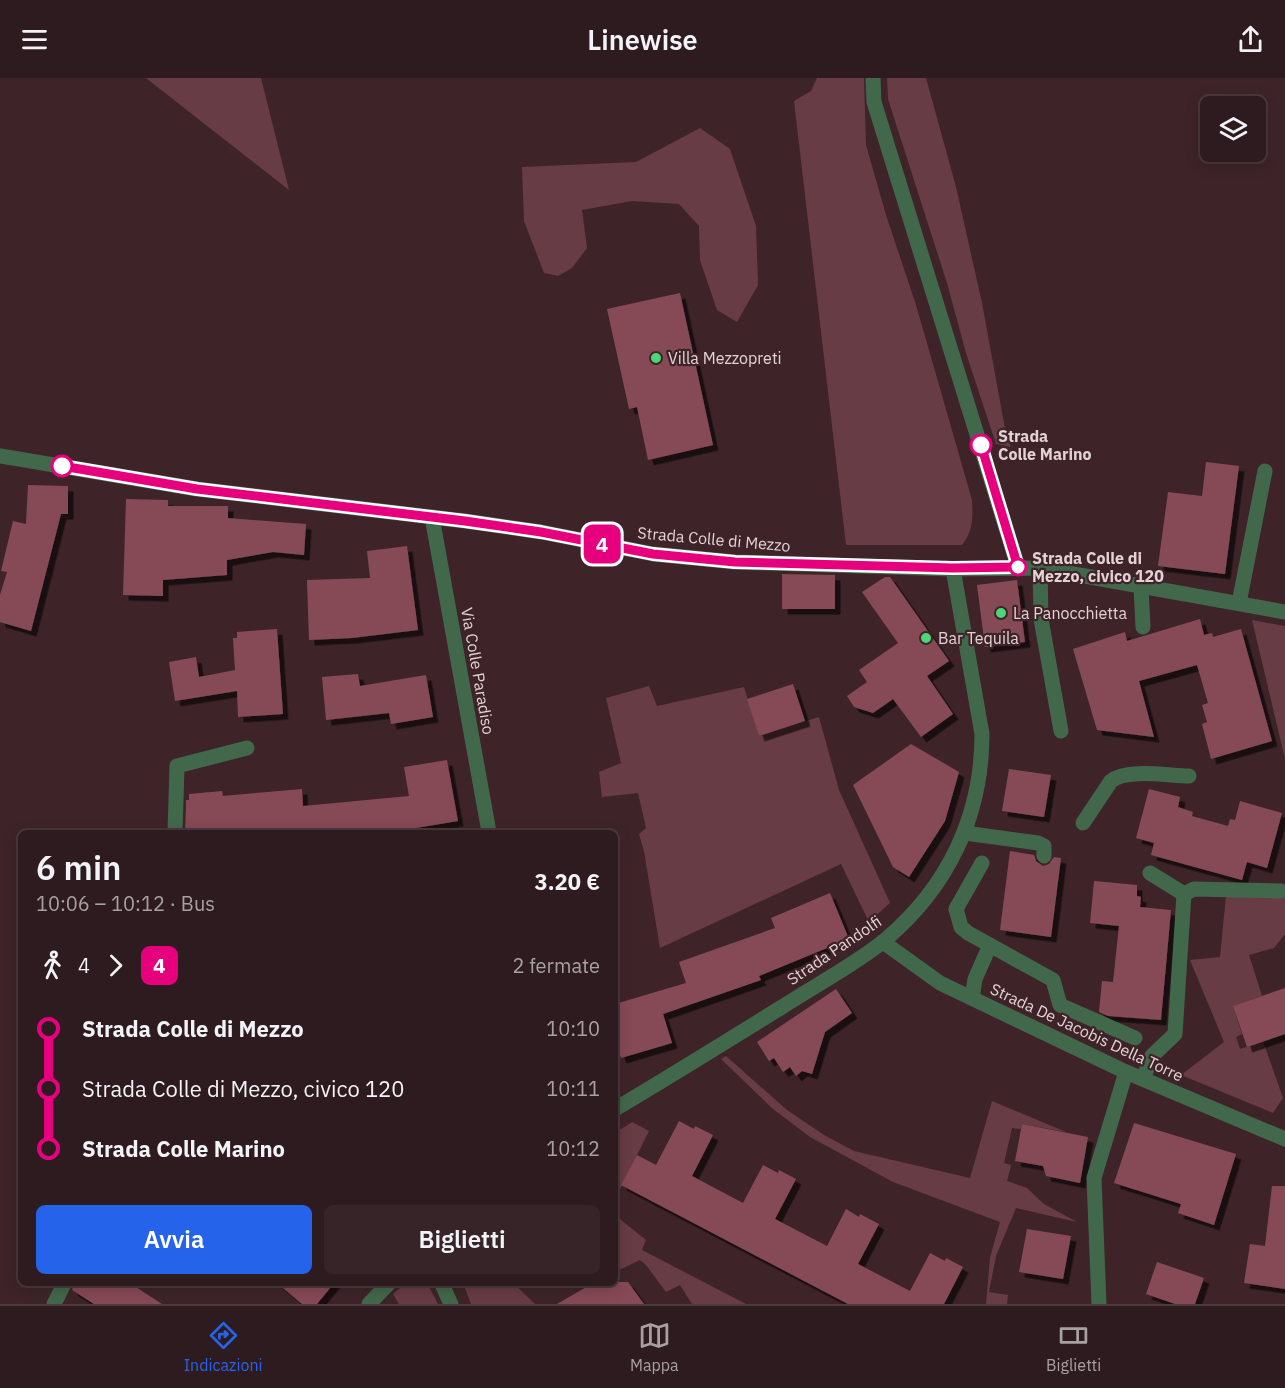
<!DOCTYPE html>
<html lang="it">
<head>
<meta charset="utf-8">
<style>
	body { margin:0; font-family:"IBM Plex Sans",sans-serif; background:#362428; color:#f1f3f6; height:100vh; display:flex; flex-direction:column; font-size:22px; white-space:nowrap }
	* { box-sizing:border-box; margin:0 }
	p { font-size:20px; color:#a7a1a4 }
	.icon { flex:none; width:33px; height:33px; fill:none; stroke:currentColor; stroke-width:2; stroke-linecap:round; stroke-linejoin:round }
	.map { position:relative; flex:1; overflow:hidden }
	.details { position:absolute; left:18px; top:752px; width:600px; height:456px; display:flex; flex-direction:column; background:#2e1b1f; border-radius:9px; box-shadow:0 3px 15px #0003,0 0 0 2px #49393d }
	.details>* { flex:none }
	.badge { padding:0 12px; border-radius:9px; font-size:21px; line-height:39px }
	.buttons { position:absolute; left:1200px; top:18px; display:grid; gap:12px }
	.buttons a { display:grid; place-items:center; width:66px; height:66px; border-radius:9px; background:#2e1b1f; box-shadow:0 3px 15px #0003,0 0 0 2px #49393d; font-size:30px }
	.map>.badge { position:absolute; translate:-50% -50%; box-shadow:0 0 0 3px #fff }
	.legs { display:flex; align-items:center; gap:9px; height:66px; padding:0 18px; font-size:20px }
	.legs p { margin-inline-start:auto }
	.head { display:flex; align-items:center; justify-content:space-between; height:102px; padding:0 18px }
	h1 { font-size:33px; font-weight:600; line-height:45px }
	.action { display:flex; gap:12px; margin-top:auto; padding:12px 18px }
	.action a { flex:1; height:69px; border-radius:9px; background:#2563eb; color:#fff; font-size:24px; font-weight:600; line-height:69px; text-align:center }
	.action a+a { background:#362428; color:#f1f3f6 }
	ul { padding:0 18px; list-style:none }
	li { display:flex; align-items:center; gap:21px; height:60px; font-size:22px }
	li i { display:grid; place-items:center; width:9px; height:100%; margin:0 8px; background:currentColor }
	li i::after { content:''; width:15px; height:15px; margin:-8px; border:4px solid; border-radius:50%; background:#2e1b1f }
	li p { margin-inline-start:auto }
	li:first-child i { background:linear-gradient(#0000 50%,currentColor 0) }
	li:last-child i { background:linear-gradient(currentColor 50%,#0000 0) }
	header { display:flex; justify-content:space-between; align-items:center; height:78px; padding:0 18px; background:#2e1b1f; font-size:27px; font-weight:600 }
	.menu { display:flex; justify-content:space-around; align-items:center; height:84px; border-top:2px solid #49393d; background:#2e1b1f; font-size:16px; color:#a7a1a4 }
	.menu a { display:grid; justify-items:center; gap:3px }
	.menu .on { color:#2563eb }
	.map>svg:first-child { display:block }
	.green { fill:#683c44 }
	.building { fill:#864a56; filter:url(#shadow) }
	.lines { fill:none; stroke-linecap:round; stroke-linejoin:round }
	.service { stroke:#42684b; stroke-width:15 }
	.minor { stroke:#42684b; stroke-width:15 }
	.tertiary { stroke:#42684b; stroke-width:15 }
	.line-1-casing { stroke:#fff; stroke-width:14 }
	.line-1 { stroke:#e6007e; stroke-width:9 }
	.poi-dot { fill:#4bd677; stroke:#3e2429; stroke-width:2 }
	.stop-1-dot { fill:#fff; stroke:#e6007e; stroke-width:3 }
	.labels { text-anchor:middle; stroke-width:4.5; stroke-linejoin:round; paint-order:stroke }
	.poi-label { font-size:16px; fill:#e3d2d4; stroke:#3e2429; text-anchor:start }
	.stop-label { font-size:16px; font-weight:bold; fill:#e3d2d4; stroke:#3e2429; text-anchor:start }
	.street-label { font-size:16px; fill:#e3d2d4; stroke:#3e2429 }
</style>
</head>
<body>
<header><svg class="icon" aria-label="menu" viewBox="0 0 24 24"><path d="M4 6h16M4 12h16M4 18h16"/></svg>Linewise<svg class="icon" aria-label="share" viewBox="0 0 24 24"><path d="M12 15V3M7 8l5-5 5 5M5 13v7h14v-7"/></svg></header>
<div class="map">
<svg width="1285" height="1226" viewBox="0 0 1285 1226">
	<defs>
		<filter id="shadow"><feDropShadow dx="5.5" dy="5.5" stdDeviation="0" flood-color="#0009"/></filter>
	</defs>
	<rect width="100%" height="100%" fill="#3e2429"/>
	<!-- green -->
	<g class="green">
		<path d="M146,0H261L289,112Z"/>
		<path d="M817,0H864L866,67L886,137L916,227L972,422C973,440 973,453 962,467H846L794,23L811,13Z"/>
		<path d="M887,0H926L956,109L982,225L1006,356L1011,369L996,366L966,275L947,205L888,21Z"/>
		<path d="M700,50L730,71L756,148L758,207L737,244L717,232L700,182L699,148L679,126L632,123L582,132L587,170L572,190L558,198L544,195L524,143L522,89L636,84Z"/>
		<path d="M1252,542L1285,548V681Z"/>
		<path d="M649,608L657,628L744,609L759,658L819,639L839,712L890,825L869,844L841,786L660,870L644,773L639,756L646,750L638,715L602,719L599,694L621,685L606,620Z"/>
		<path d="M1226,818H1285V856L1274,870L1249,877L1262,918L1233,928L1242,956L1236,959L1240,971L1263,963L1283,1020L1273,1035L1181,997L1224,964L1190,882L1220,879Z"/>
		<path d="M726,978L787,1032L824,1057L854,1073L970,1100L992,1023L1066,1054L1022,1046L1021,1051L1012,1050L1004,1085L1011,1087L1007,1103L1027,1110L1044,1126L1077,1144L1016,1130L996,1178L989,1214L1008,1217L1007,1226H986L990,1180L1000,1144L893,1104L810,1059L773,1031L721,981Z"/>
		<path d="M632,1044L649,1053L615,1121V1055Z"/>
		<path d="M615,1135L621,1142L646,1162L642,1172L746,1226H692L680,1207L666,1214L646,1187L640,1182L615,1194Z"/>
		<path d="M406,1205H427L438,1226H399L393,1216Z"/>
		<path d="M463,1205H513L535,1226H471Z"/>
	</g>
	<!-- building -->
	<g class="building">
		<path d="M680,215L713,367L648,382L637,329L629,331L607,231Z"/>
		<path d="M1206,384L1239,388L1225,496L1158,488L1168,414L1202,418Z"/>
		<path d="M28,407L68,408V436H61L31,553L0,544V517L7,494L1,493L13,443L26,446Z"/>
		<path d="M126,421L168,422V428H228V440L306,446L304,477L273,474L227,482V497L163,502V518L123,517Z"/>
		<path d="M407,468L418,552L352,560L309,562L307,502L370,500L367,473Z"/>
		<path d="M782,496L835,497V531H782Z"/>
		<path d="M885,499H890L949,583L927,598L953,636L921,659L893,621L873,635L854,629L847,618L867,604L859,592L898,565L862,514Z"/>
		<path d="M1017,502L1025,564L985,569L977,507Z"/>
		<path d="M1200,541L1204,557L1212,555L1213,559L1241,551L1272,663L1211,681L1202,646L1207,644L1202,627L1208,625L1197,587L1139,603L1154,659L1097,652L1073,571L1125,554L1127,563Z"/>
		<path d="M277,551L283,636L238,639L237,613L175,623L169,584L196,579L199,599L235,592L233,560H237V554Z"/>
		<path d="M358,596L360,608L426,597L433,639L391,646L389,635L326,642L322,599Z"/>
		<path d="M793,606L805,643L759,658L747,621Z"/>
		<path d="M911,666L959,694L945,743L909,799L893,789L853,707Z"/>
		<path d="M447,682L458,743L392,754H185L186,729V722H189V716L222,713L223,718L302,711L303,728L409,718L404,689Z"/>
		<path d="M1009,691L1051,697L1044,739L1002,733Z"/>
		<path d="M1149,711L1180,719L1178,729L1193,734L1192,738L1228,748L1230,741L1235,742L1240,723L1282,735L1267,790L1247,784L1242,802L1151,777L1154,765L1136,760Z"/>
		<path d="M1010,773L1034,777L1036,783L1043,788L1049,786L1054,779L1061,780L1051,859L1000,852Z"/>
		<path d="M1094,803L1137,807V818L1141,819L1140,829L1171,832L1161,942L1108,938L1099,934L1102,903L1113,904L1119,848L1090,845Z"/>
		<path d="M830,815L849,861L759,898L761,902L663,936L672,965L621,980L615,961V926L686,905L679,884L775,850L771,840Z"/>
		<path d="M1285,910V956L1247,969L1233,928Z"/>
		<path d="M836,911L852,935L825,954L812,996L802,993L796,998L790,989L783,994L774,980L769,983L757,964Z"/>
		<path d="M679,1043L694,1051L695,1048L713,1057L692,1098L743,1125L763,1087L778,1095L779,1092L796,1101L775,1141L827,1168L846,1131L859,1139L860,1136L879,1146L858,1186L910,1213L930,1175L945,1183L946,1180L963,1189L944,1226H848L621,1107L637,1077L656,1087Z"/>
		<path d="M1134,1045L1236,1076L1214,1147L1178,1135L1181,1126L1114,1105Z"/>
		<path d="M1022,1046L1088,1059L1080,1105L1046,1098L1043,1088L1015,1083Z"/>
		<path d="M1272,1108H1285V1211L1244,1205L1250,1166L1265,1168Z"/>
		<path d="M1027,1151L1071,1158L1063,1201L1019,1194Z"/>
		<path d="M1157,1184L1204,1200L1195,1226H1175L1146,1216Z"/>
		<path d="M75,1204H128L162,1226H94L72,1212Z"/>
		<path d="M276,1204H335L317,1226H302Z"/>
		<path d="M595,1204H628L644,1226H557Z"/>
	</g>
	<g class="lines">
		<!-- service -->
		<g class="service">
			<path d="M1040,490L1041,541L1061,653"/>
			<path d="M1141,509L1143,549"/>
			<path d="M1239,525L1265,393"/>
			<path d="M1083,745L1111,703C1127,690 1169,698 1189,698"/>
			<path d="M965,755L1038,765L1044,768V778"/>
			<path d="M982,785L956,831L961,849L968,855L1053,902L1060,927L1135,960"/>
			<path d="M1150,795L1184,816"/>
			<path d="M1184,816L1194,811L1281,813"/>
			<path d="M972,920L975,901L990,867"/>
			<path d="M1143,1001L1152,978L1175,956L1184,816"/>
		</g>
		<!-- minor -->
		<g class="minor">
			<path d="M873,0L874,24L1018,489"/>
			<path d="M432,439L489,754"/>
			<path d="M175,754L177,688L247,670"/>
			<path d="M883,864L940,905L1126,994L1285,1061"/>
			<path d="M615,1031C671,998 727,963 782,929C814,908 856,886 885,862C948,809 982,738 982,656L953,491"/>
			<path d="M441,1204L451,1226"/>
			<path d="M54,1226L65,1204"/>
			<path d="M369,1226L390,1204"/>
			<path d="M1099,1226L1094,1100L1126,994"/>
		</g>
		<!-- tertiary -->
		<path class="tertiary" d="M0,378L197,411L465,443L541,454L653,476L735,484L953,491L1040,490L1285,534"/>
	</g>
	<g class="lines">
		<!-- line-1 casing -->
		<g class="line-1-casing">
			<path id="line-1" d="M62,388L197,411L465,443L541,454L653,476L735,484L953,490L1018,489L981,367"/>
		</g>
		<!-- line-1 -->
		<use href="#line-1" class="line-1"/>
	</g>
	<!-- markers -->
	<g class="poi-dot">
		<circle cx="656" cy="280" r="6"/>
		<circle cx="1001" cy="535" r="6"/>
		<circle cx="926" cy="560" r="6"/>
	</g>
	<g class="stop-1-dot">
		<circle cx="981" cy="367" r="10"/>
		<circle cx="62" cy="388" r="10"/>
		<circle cx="1018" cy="489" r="8"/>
	</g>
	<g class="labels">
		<!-- poi labels -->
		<g class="poi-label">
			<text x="668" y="286">Villa Mezzopreti</text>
			<text x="1013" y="541">La Panocchietta</text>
			<text x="938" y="566">Bar Tequila</text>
		</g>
		<!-- stop labels -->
		<g class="stop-label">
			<text x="998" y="364">Strada<tspan x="998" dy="18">Colle Marino</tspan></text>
			<text x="1032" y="486">Strada Colle di<tspan x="1032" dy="18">Mezzo, civico 120</tspan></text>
		</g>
		<!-- street labels -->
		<g class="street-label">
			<text transform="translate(714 461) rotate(5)" y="6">Strada Colle di Mezzo</text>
			<text transform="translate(478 593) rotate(80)" y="6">Via Colle Paradiso</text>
			<text transform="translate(834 872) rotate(-34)" y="6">Strada Pandolfi</text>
			<text transform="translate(1087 954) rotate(25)" y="6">Strada De Jacobis Della Torre</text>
		</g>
	</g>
</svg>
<div class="buttons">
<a><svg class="icon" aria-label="layers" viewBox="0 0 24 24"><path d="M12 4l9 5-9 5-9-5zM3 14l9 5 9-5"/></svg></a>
</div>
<b class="badge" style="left:602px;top:466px;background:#e6007e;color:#fff">4</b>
<section class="details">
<div class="head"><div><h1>6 min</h1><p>10:06 – 10:12 · Bus</p></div><b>3.20 €</b></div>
<div class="legs"><svg class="icon" aria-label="walk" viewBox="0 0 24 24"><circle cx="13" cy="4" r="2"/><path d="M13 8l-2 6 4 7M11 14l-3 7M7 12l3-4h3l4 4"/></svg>4<svg class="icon" aria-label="forward" viewBox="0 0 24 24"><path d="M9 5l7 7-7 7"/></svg><b class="badge" style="background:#e6007e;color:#fff">4</b><p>2 fermate</p></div>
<ul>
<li><i style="color:#e6007e"></i><b>Strada Colle di Mezzo</b><p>10:10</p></li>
<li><i style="color:#e6007e"></i><span>Strada Colle di Mezzo, civico 120</span><p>10:11</p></li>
<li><i style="color:#e6007e"></i><b>Strada Colle Marino</b><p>10:12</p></li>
</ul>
<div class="action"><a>Avvia</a><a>Biglietti</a></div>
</section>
</div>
<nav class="menu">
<a class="on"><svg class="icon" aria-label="directions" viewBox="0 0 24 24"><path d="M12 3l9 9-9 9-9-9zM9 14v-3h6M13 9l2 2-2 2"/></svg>Indicazioni</a>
<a><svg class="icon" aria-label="map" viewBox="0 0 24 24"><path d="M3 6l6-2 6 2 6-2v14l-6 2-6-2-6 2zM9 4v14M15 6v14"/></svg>Mappa</a>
<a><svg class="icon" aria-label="tickets" viewBox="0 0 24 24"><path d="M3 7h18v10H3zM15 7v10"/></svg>Biglietti</a>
</nav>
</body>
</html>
